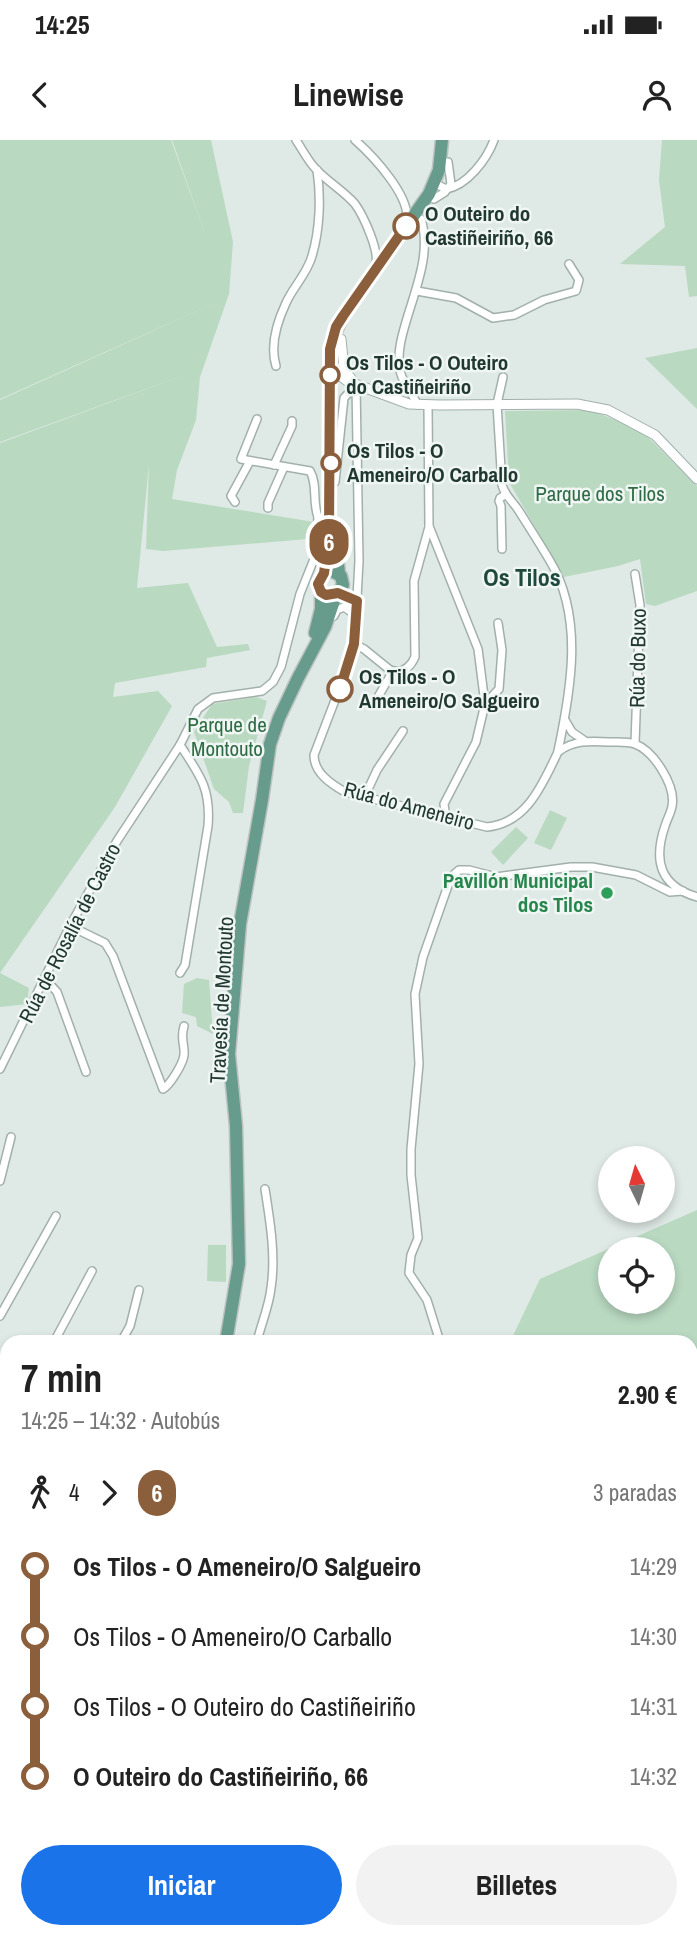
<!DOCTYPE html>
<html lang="es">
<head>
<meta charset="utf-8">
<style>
	body { margin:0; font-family:"Archivo Narrow",sans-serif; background:#f2f2f2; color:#222; height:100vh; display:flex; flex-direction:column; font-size:26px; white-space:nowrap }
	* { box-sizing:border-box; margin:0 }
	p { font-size:23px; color:#767676 }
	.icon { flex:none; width:38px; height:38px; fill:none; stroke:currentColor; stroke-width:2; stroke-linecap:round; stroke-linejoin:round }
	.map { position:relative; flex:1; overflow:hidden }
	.side { position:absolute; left:0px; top:1195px; width:698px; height:604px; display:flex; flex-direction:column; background:#fff; border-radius:21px 21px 0 0; box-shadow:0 4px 10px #0003 }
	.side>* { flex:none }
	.badge { padding:0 14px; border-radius:23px; font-size:24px; line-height:46px }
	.needle { width:46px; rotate:355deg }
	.controls { position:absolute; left:598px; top:1006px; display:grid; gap:14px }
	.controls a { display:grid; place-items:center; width:77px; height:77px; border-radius:50%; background:#fff; box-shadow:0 4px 10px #0003; font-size:35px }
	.map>.badge { position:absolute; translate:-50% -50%; box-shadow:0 0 0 4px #fff }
	.legs { display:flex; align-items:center; gap:10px; height:77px; padding:0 21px; font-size:23px }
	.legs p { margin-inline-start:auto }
	.head { display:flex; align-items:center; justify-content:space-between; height:119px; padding:0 21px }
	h1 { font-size:38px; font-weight:700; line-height:52px }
	.primary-button { display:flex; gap:14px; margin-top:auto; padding:14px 21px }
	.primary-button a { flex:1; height:80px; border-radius:42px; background:#1a73e8; color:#fff; font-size:28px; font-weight:700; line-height:80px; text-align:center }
	.primary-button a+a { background:#f2f2f2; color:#222 }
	ul { padding:0 21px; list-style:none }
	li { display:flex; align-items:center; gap:24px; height:70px; font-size:26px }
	li i { display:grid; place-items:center; width:10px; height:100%; margin:0 9px; background:currentColor }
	li i::after { content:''; width:18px; height:18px; margin:-9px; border:5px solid; border-radius:50%; background:#fff }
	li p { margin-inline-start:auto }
	li:first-child i { background:linear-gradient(#0000 50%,currentColor 0) }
	li:last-child i { background:linear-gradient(currentColor 50%,#0000 0) }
	.status { display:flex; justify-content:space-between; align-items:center; height:49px; padding:0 35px; background:#fff; direction:ltr }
	.status svg { height:19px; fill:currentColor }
	header { display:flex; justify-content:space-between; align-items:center; height:91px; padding:0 21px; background:#fff; font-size:32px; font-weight:700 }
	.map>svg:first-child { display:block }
	.green { fill:#b9d9c1; fill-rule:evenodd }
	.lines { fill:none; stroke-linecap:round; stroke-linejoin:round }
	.stream { stroke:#8ac3cb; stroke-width:2 }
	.minor-casing { stroke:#a2b0ab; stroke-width:10 }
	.tertiary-casing { stroke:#a2b0ab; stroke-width:11 }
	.primary-casing { stroke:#bcc3c1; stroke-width:15 }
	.minor { stroke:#fff; stroke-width:7 }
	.tertiary { stroke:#fff; stroke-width:9 }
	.primary { stroke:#679c8d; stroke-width:12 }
	.line-1-casing { stroke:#fff; stroke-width:16 }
	.line-1 { stroke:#8b5e3c; stroke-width:10 }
	.stop-1-dot { fill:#fff; stroke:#8b5e3c; stroke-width:3.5 }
	.leisure-dot { fill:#2e9e5b; stroke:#eff6f3; stroke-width:2.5 }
	.labels { text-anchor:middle; stroke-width:5; stroke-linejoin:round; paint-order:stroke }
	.stop-label { font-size:21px; font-weight:bold; fill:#213831; stroke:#eff6f3; text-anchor:start }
	.park-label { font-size:21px; fill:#2f6c45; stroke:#eff6f3 }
	.street-label { font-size:21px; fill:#213831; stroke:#eff6f3 }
	.leisure-label { font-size:21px; font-weight:bold; fill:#27864d; stroke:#eff6f3; text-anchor:end }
	.quarter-label { font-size:24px; font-weight:bold; fill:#1f493d; stroke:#eff6f3 }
</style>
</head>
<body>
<div class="status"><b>14:25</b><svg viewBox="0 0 49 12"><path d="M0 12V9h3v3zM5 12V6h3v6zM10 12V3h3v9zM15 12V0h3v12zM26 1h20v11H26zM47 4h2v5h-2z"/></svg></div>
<header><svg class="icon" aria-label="back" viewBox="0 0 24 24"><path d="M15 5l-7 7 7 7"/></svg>Linewise<svg class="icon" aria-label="person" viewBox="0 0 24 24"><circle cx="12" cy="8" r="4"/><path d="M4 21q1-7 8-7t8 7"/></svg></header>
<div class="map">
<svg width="697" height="1798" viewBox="0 0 697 1798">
	<rect width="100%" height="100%" fill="#dfe9e5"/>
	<!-- green -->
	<g class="green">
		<path d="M0,0H171L207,99L172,0H211L233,102L229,154L200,237L196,280L177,330L172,359L314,382L313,397L308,399L163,411L146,409L149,324L137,448L188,443L217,507L248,504L250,510L207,518L206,527L115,543L113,557L158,551L172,566L115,667L0,833L29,848L27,864L0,867V303L198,230L0,302V260L228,157L0,259Z"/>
		<path d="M662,0H697V156L689,157L685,126L620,124L665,87L659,40Z"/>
		<path d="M697,208V269L645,218Z"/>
		<path d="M589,270L632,286L648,297L697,346V451L655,466L646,464L640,419L618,426L564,437L509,342L505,271Z"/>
		<path d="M256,557L267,561L249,626L243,673H233L229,662L214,649L194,592L212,564Z"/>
		<path d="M550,670L567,678L551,710L534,703Z"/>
		<path d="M516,687L528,698L503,725L491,712Z"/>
		<path d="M197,838L209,840L213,894L197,886L196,877L182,873L184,844Z"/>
		<path d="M697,1070V1798H238L242,1792H691V1202H510L540,1139ZM611,1110H663V1162H611Z"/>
		<path d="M208,1105H226V1142L207,1141Z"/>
		<path d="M0,1505L4,1506L7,1512V1565L4,1570L7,1588V1763L2,1771L0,1784Z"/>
	</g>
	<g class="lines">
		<!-- stream -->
		<g class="stream">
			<path d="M0,1601L7,1611"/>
			<path d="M0,1769L7,1757"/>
		</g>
		<!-- minor casing -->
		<g class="minor-casing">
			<g id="minor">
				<path d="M296,0C302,9 307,19 314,27C326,41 343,50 355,64C363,75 381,113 375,125"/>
				<path d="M355,0C372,15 413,58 406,82"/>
				<path d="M438,45L446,49C467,46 487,19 494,0"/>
				<path d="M434,59L445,52L451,44L448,22"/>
				<path d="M417,151L456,158L493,178L514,175L544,160L576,151L579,140L569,124"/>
				<path d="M276,226C270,206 277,182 286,163C293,147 307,134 312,116C320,89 321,57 317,30"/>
				<path d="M503,237L497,264L502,345C505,356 512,360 519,371C529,387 540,404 550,421C584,477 571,550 558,611"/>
				<path d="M356,245L359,421L355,494L345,534L314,615C314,633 331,644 345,652L487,687C527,683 542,645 558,612C573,600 590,601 609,602C617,602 627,601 635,604C654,611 676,646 672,666C671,673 667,679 665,686C653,721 660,746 697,757"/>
				<path d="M418,265C413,256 406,246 402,237C386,197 438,132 421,79"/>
				<path d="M428,265L429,386L478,509L485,564L476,602L444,664L446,678"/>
				<path d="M257,279L241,319L310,331C318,345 312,361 318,377H322"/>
				<path d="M274,325L292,286V281"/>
				<path d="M335,342L344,258L356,245"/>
				<path d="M235,362L231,356L250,321"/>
				<path d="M268,368V363L284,327"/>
				<path d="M502,409L501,366L499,361L500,358L505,355"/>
				<path d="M338,453L357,462"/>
				<path d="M334,476L337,470L344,467L357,476"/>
				<path d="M354,504L364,509L390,530V536L374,564"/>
				<path d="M390,530C402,534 410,528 415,517L414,441L429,387"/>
				<path d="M485,564L499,549L502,510L498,483"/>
				<path d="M565,580L572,592L585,601"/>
				<path d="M635,603L640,465L635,434"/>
				<path d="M364,658L377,630L403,591"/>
				<path d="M70,786L105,803L113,816L163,949C170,945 183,924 184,915C185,904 180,900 184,886"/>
				<path d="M180,833L185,825L208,686C211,649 200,635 180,605"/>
				<path d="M45,839L57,852L86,932"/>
				<path d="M0,929L70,786L117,701L180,605L198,569L213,558L262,551L273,542L281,527L300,454L316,414L318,377"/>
				<path d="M0,1041L11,997"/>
				<path d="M0,1176L56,1076"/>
				<path d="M54,1202L92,1131"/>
				<path d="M121,1202L130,1186L139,1150"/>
				<path d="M257,1202C261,1184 269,1167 271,1148C276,1116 270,1081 265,1049"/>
				<path d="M440,1202L427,1160L409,1133L411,1115L418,1098L411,1035V1009L419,924L415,854L423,817L451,737L459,730H469L496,737L571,727H592L636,735L670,752L683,751"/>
				<path d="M691,1563L697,1569"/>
			</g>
		</g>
		<!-- tertiary casing -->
		<g class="tertiary-casing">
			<g id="tertiary">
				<path d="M341,199L344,229L355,244"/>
				<path d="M333,222L337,233L347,241L409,264L440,265L577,264L608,270L655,295L697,339"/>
				<path d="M0,1236L7,1240"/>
			</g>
		</g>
		<!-- primary casing -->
		<g class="primary-casing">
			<g id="primary">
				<path d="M335,392L339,434"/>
				<path d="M324,433L332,431L341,436L343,445L338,453L326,455L321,452L318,444L324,433L329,396L330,224L332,200L343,176L429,54L439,30L442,0"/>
				<path d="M315,493L321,469V452"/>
				<path d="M226,1202L239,1124L236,986L229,914L240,784L262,660L270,604L279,578L298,538L325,487L336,455"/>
				<path d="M155,1792L156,1798"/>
			</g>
		</g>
		<!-- minor -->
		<use href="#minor" class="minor"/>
		<!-- tertiary -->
		<use href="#tertiary" class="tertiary"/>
		<!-- primary -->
		<use href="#primary" class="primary"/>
	</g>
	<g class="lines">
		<!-- line-1 casing -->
		<g class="line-1-casing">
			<path id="line-1" d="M340,549L354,504L357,461L338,453L326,455L321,452L318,444L324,433L329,396L330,209L336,187L343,176L406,86"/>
		</g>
		<!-- line-1 -->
		<use href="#line-1" class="line-1"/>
	</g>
	<!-- markers -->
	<g class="stop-1-dot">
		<circle cx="406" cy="86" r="12"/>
		<circle cx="330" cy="235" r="9"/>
		<circle cx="331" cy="323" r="9"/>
		<circle cx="340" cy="549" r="12"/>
	</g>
	<circle class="leisure-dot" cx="607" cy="753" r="7"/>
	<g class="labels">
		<!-- stop labels -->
		<g class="stop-label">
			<text x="425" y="81">O Outeiro do<tspan x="425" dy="24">Castiñeiriño, 66</tspan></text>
			<text x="346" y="230">Os Tilos - O Outeiro<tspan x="346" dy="24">do Castiñeiriño</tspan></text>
			<text x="347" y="318">Os Tilos - O<tspan x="347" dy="24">Ameneiro/O Carballo</tspan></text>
			<text x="359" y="544">Os Tilos - O<tspan x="359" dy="24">Ameneiro/O Salgueiro</tspan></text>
		</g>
		<!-- park labels -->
		<g class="park-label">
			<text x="600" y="361">Parque dos Tilos</text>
			<text x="227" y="592">Parque de<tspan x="227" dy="24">Montouto</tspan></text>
		</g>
		<!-- street labels -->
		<g class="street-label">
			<text transform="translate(638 518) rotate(-89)" y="7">Rúa do Buxo</text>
			<text transform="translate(409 666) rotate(15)" y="7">Rúa do Ameneiro</text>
			<text transform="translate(70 793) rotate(-63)" y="7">Rúa de Rosalía de Castro</text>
			<text transform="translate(222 860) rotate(-87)" y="7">Travesía de Montouto</text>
		</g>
		<!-- leisure labels -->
		<g class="leisure-label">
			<text x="593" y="748">Pavillón Municipal<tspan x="593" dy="24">dos Tilos</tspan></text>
		</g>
		<!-- quarter labels -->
		<g class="quarter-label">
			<text x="522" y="446">Os Tilos</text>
		</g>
	</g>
</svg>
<div class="controls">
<a><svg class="needle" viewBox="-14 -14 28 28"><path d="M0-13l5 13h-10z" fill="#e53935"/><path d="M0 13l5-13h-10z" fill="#767676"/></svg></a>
<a><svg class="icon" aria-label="locate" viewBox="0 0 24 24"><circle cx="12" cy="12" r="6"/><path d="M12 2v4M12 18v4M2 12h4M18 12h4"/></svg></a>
</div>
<b class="badge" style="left:329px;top:402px;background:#8b5e3c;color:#fff">6</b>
<section class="side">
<div class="head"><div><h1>7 min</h1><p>14:25 – 14:32 · Autobús</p></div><b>2.90 €</b></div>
<div class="legs"><svg class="icon" aria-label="walk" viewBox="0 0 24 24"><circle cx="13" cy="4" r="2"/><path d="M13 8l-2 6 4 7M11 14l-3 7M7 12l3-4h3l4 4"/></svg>4<svg class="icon" aria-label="forward" viewBox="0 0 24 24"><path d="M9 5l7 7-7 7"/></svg><b class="badge" style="background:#8b5e3c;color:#fff">6</b><p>3 paradas</p></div>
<ul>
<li><i style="color:#8b5e3c"></i><b>Os Tilos - O Ameneiro/O Salgueiro</b><p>14:29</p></li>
<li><i style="color:#8b5e3c"></i><span>Os Tilos - O Ameneiro/O Carballo</span><p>14:30</p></li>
<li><i style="color:#8b5e3c"></i><span>Os Tilos - O Outeiro do Castiñeiriño</span><p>14:31</p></li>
<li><i style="color:#8b5e3c"></i><b>O Outeiro do Castiñeiriño, 66</b><p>14:32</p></li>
</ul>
<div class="primary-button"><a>Iniciar</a><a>Billetes</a></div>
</section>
</div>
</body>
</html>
